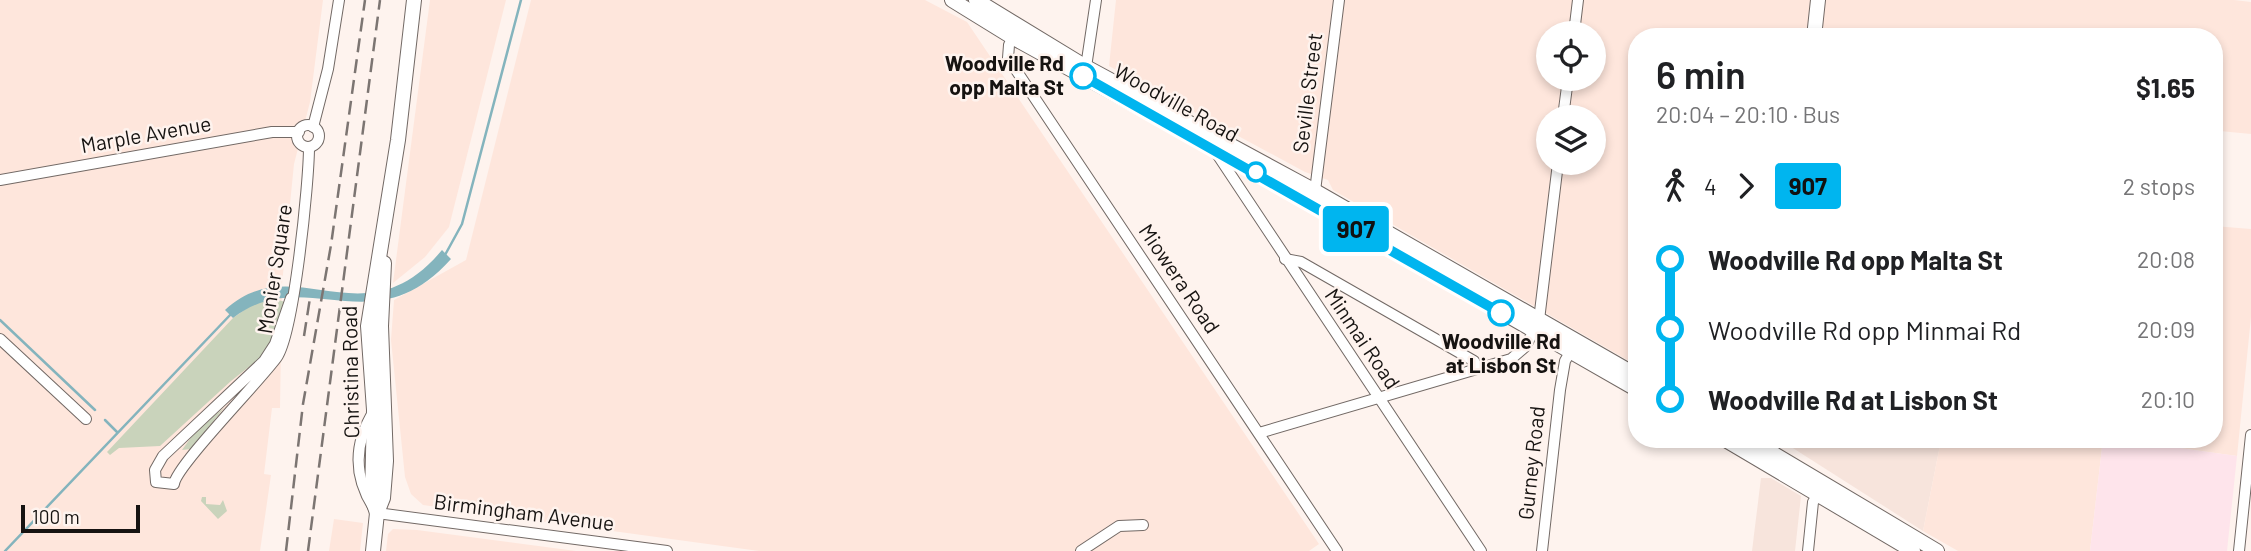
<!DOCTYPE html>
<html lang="en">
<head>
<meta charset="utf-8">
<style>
	body { margin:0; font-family:Barlow,sans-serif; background:#f2f2f2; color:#202124; height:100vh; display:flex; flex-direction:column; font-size:26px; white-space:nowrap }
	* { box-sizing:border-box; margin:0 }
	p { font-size:23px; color:#757577 }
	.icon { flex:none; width:38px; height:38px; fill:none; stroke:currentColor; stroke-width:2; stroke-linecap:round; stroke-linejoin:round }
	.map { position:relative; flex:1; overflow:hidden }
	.sheet { position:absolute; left:1628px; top:28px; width:595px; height:420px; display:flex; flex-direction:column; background:#fff; border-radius:28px; box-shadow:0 4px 10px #0003 }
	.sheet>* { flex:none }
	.badge { padding:0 14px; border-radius:5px; font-size:24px; line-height:46px }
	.fabs { position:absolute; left:1536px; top:21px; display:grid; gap:14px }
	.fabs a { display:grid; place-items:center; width:70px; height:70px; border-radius:50%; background:#fff; box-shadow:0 4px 10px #0003; font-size:35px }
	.scale { position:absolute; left:21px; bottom:18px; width:119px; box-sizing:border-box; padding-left:7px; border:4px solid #161311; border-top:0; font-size:19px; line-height:24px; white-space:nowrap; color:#161311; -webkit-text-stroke:5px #fef3ee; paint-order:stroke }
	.map>.badge { position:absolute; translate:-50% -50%; box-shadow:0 0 0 4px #fff }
	.legs { display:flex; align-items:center; gap:10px; height:77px; padding:0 28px; font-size:23px }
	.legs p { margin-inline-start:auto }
	.overview { display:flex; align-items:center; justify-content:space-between; height:119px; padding:0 28px }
	h1 { font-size:38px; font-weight:600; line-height:52px }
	ul { padding:0 28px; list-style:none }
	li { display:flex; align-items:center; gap:24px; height:70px; font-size:26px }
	li i { display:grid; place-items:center; width:10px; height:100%; margin:0 9px; background:currentColor }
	li i::after { content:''; width:18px; height:18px; margin:-9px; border:5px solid; border-radius:50%; background:#fff }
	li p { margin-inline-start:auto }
	li:first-child i { background:linear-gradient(#0000 50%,currentColor 0) }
	li:last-child i { background:linear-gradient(currentColor 50%,#0000 0) }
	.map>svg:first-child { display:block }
	.built { fill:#f7e4dc }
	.industrial { fill:#fee6dc; fill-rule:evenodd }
	.education { fill:#fee4eb }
	.green { fill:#c9d3bb }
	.water { fill:#84b4bd }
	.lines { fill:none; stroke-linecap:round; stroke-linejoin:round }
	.stream { stroke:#84b4bd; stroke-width:2.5 }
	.minor-casing { stroke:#726965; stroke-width:12 }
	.major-casing { stroke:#726965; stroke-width:16 }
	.minor { stroke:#fff; stroke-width:10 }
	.major { stroke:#fff; stroke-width:14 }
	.rail { stroke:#7c7572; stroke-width:2.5; stroke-dasharray:14 7; stroke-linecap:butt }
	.line-1-casing { stroke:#fff; stroke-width:16 }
	.line-1 { stroke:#00b5ef; stroke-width:10 }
	.stop-1-dot { fill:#fff; stroke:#00b5ef; stroke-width:3.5 }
	.labels { text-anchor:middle; stroke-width:5; stroke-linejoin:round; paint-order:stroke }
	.stop-label { font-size:21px; font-weight:bold; fill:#161311; stroke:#fef3ee; text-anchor:end }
	.street-label { font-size:21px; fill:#161311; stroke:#fef3ee }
</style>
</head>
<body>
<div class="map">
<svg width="2251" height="551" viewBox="0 0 2251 551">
	<rect width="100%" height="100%" fill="#fef3ee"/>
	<!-- built -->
	<g class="built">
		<path d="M1786,439H1931L1940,445L1923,531L1785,443Z"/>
		<path d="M1761,478H1771L1801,496L1795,551H1752Z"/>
	</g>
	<!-- industrial -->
	<g class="industrial">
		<path d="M0,0H323L310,102L294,164L282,284L280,408H272L264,474L271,475L260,551H0Z"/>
		<path d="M430,0H506L449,227L425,257L393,283Z"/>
		<path d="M531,0H925L967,22L1319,544L1309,551H759L423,505L411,494L405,477L391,340L394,300L466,260Z"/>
		<path d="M1116,0H2234L2251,2V134L2220,131L2214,182V37H1636V365L1333,190L1328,180L1305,172L1109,66ZM1549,33H1594V79H1549ZM1549,117H1594V163H1549Z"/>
		<path d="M2214,226L2251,229V317L2237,456L2144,443V439H2214Z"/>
		<path d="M1931,439H2103L2090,551H1958L1923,531L1940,445Z"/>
		<path d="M334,519L363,523L360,551H329Z"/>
		<path d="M393,529L417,530L576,551H386L388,534Z"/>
	</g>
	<!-- education -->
	<path class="education" d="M2103,439H2144V443L2237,456L2227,551H2090Z"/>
	<!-- green -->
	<g class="green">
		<path d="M272,298L285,302L274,340L264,355L231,381L160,446L119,448L110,455L107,452L233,318L253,304Z"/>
		<path d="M224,408L191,449L182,450L197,429Z"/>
		<path d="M202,497H206V504L220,505L223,500L227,511L218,519L201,501Z"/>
	</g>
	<!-- water -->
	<path class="water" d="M442,250L451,259C372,347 306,262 233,318L225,310C294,246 364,344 442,250Z"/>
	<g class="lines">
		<!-- stream -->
		<g class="stream">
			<path d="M445,255L462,224L521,0"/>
			<path d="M0,320L95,410"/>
			<path d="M105,420L117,432"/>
			<path d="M5,551L232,313"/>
		</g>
		<!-- minor casing -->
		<g class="minor-casing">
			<g id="minor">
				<path d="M1015,33L1009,45L1008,58L1337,551"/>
				<path d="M1574,33L1578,0"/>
				<path d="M1086,67L1096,0"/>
				<path d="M1563,117L1568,79"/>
				<circle cx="308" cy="136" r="11"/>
				<path d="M313,127L328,69L339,0"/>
				<path d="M1213,148L1481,551"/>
				<path d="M0,180L272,132H299"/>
				<path d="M1315,191L1339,0"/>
				<path d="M1285,259L1301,262L1474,361L1478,368"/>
				<path d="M291,298L275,344L264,361L163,456L155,470L156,482L174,484C176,466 260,381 277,357C294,332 309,182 309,147"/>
				<path d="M1539,320L1558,163"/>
				<path d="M0,339L86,419"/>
				<path d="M374,411C352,446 354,480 377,513L667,551"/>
				<path d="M1259,433L1511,359L1525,347L1534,331"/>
				<path d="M1081,551L1119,526L1143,525"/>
				<path d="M1542,551L1560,390L1565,361L1573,347"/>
				<path d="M1808,551L1813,502L1819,494"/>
				<path d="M2239,551L2251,435"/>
			</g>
		</g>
		<!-- major casing -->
		<g class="major-casing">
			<g id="major">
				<path d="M952,0L1012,37L1266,177L1636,389"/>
				<path d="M976,0L1086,67L1315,191L1636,375"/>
				<path d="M1814,37L1818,0"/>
				<path d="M1724,439L1913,551"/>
				<path d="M1749,439L1937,551"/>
				<path d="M377,513L372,498L374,410L368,326L398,140L414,0"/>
				<path d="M373,551L377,513L383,498L386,461L381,326L384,263"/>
			</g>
		</g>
		<!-- minor -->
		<use href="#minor" class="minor"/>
		<!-- major -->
		<use href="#major" class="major"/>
		<!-- rail -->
		<g class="rail">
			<path d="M304,336L310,298"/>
			<path d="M286,551L303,404L331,245L365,0"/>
			<path d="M308,551L380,0"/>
		</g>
	</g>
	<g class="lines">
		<!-- line-1 casing -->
		<g class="line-1-casing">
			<path id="line-1" d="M1083,76L1501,313"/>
		</g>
		<!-- line-1 -->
		<use href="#line-1" class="line-1"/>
	</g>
	<!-- markers -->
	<g class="stop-1-dot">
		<circle cx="1083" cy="76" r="12"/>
		<circle cx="1256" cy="172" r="9"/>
		<circle cx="1501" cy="313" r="12"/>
	</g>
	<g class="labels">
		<!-- stop labels -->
		<g class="stop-label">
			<text x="1064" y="71">Woodville Rd<tspan x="1064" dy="24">opp Malta St</tspan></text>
			<text x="1501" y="349" text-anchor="middle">Woodville Rd<tspan x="1501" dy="24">at Lisbon St</tspan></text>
		</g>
		<!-- street labels -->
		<g class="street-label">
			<text transform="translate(1308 93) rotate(-83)" y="7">Seville Street</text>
			<text transform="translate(1176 103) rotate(29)" y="7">Woodville Road</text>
			<text transform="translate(146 135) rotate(-10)" y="7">Marple Avenue</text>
			<text transform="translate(275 269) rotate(-81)" y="7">Monier Square</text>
			<text transform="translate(1179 279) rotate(56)" y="7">Miowera Road</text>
			<text transform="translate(1362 339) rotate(56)" y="7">Minmai Road</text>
			<text transform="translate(351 372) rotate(-91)" y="7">Christina Road</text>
			<text transform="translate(1532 463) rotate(-84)" y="7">Gurney Road</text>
			<text transform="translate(524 513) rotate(7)" y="7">Birmingham Avenue</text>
		</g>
	</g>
</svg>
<div class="fabs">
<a><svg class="icon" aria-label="locate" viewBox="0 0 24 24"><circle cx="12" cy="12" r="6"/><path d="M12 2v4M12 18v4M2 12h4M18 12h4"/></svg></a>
<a><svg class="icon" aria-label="layers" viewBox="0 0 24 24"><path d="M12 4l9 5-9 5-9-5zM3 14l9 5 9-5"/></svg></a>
</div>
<div class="scale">100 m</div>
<b class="badge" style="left:1356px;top:229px;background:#00b5ef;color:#111">907</b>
<section class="sheet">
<div class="overview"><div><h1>6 min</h1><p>20:04 – 20:10 · Bus</p></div><b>$1.65</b></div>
<div class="legs"><svg class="icon" aria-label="walk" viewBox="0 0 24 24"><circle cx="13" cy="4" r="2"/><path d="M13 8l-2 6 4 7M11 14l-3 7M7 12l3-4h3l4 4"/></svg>4<svg class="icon" aria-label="forward" viewBox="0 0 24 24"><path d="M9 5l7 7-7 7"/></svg><b class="badge" style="background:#00b5ef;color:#111">907</b><p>2 stops</p></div>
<ul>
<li><i style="color:#00b5ef"></i><b>Woodville Rd opp Malta St</b><p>20:08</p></li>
<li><i style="color:#00b5ef"></i><span>Woodville Rd opp Minmai Rd</span><p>20:09</p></li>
<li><i style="color:#00b5ef"></i><b>Woodville Rd at Lisbon St</b><p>20:10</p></li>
</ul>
</section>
</div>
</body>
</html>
